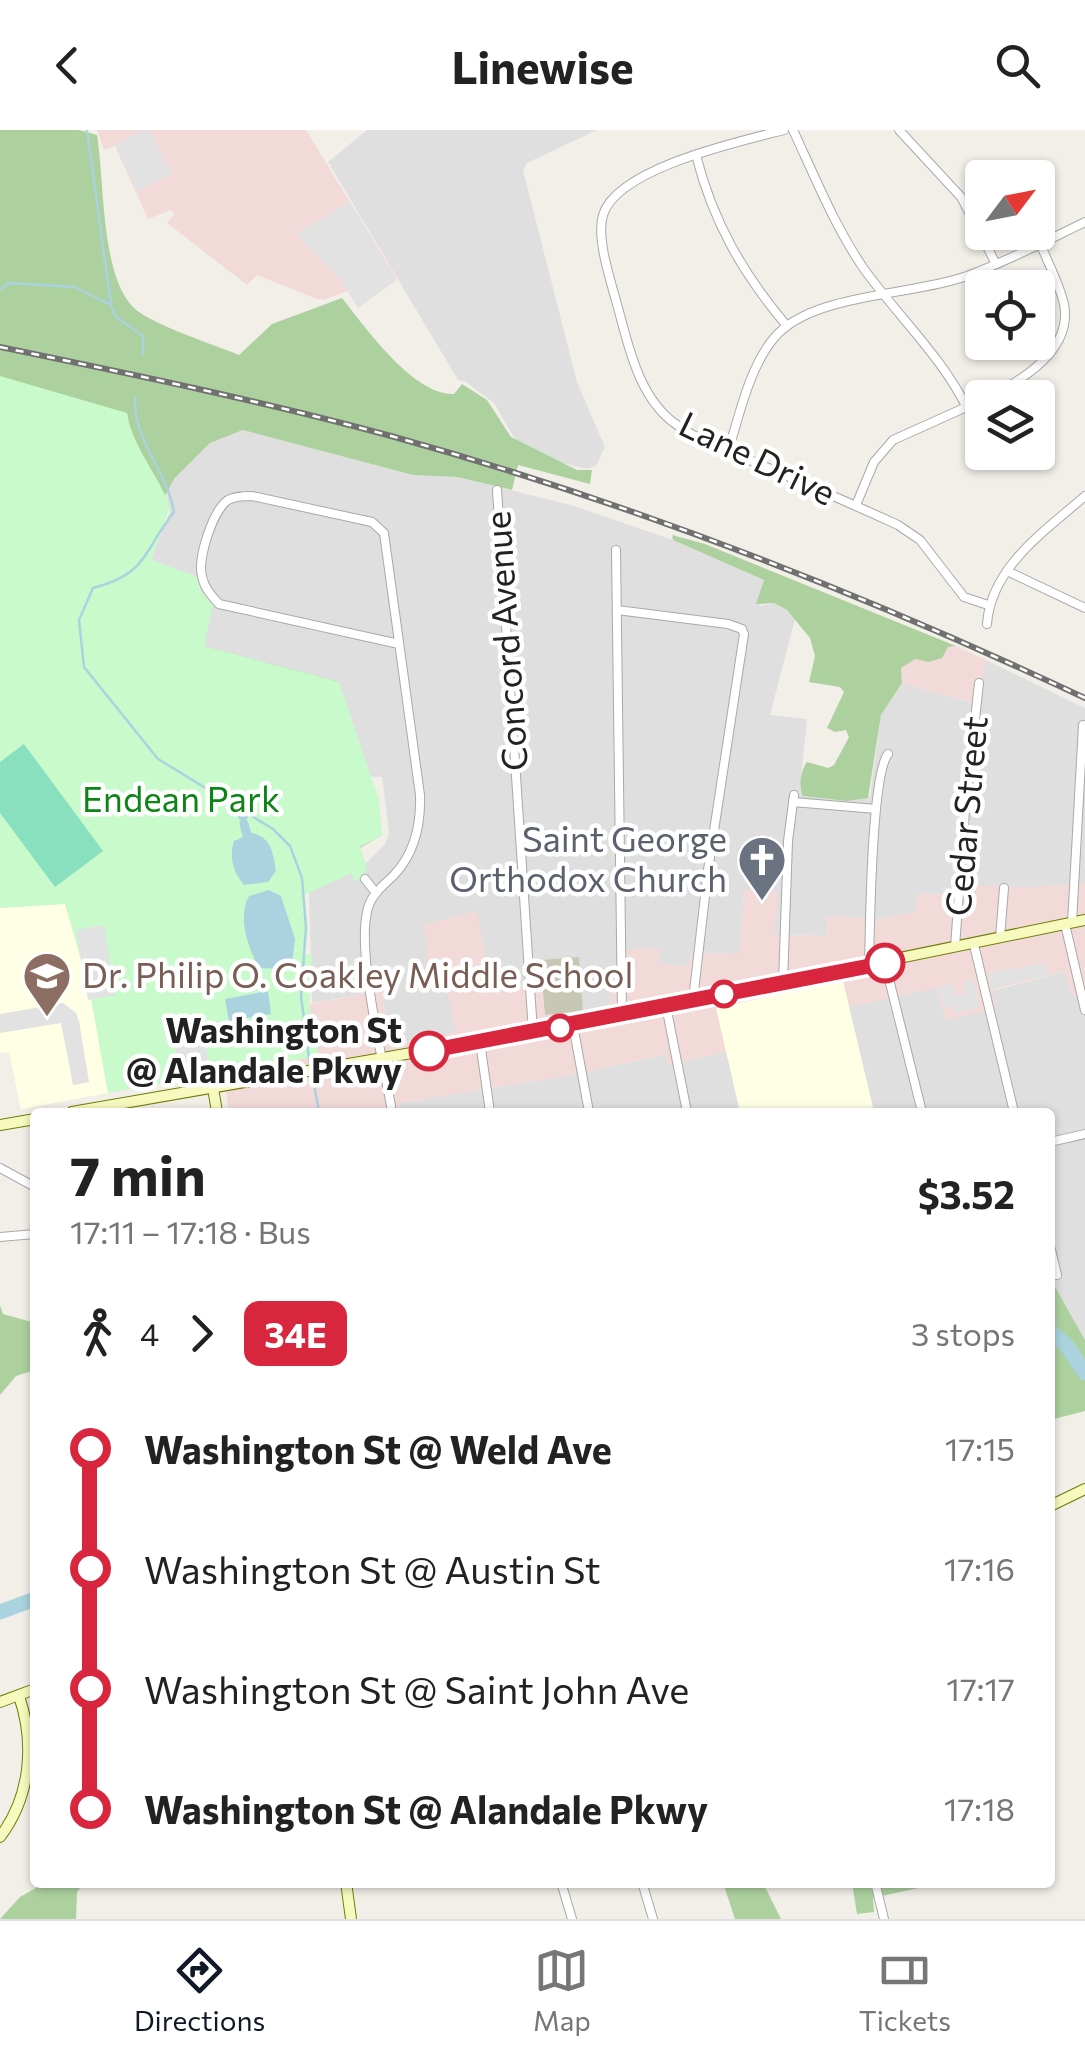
<!DOCTYPE html>
<html lang="en">
<head>
<meta charset="utf-8">
<style>
	body { margin:0; font-family:Commissioner,sans-serif; background:#f6f6f6; color:#222; height:100vh; display:flex; flex-direction:column; font-size:38px; white-space:nowrap }
	* { box-sizing:border-box; margin:0 }
	p { font-size:32px; color:#767676 }
	.icon { flex:none; width:55px; height:55px; fill:none; stroke:currentColor; stroke-width:2; stroke-linecap:round; stroke-linejoin:round }
	.map { position:relative; flex:1; overflow:hidden }
	.side { position:absolute; left:30px; top:978px; width:1025px; height:780px; display:flex; flex-direction:column; background:#fff; border-radius:10px; box-shadow:0 2px 8px #0004 }
	.side>* { flex:none }
	.badge { padding:0 20px; border-radius:15px; font-size:35px; line-height:65px }
	.needle { width:65px; rotate:58deg }
	.fabs { position:absolute; left:965px; top:30px; display:grid; gap:20px }
	.fabs a { display:grid; place-items:center; width:90px; height:90px; border-radius:10px; background:#fff; box-shadow:0 2px 8px #0004; font-size:50px }
	.map>.badge { position:absolute; translate:-50% -50%; box-shadow:0 0 0 5px #fff }
	.legs { display:flex; align-items:center; gap:15px; height:110px; padding:0 40px; font-size:32px }
	.legs p { margin-inline-start:auto }
	.summary { display:flex; align-items:center; justify-content:space-between; height:170px; padding:0 40px }
	h1 { font-size:55px; font-weight:700; line-height:75px }
	ul { padding:0 40px; list-style:none }
	li { display:flex; align-items:center; gap:35px; height:120px; font-size:38px }
	li i { display:grid; place-items:center; width:15px; height:100%; margin:0 12px; background:currentColor }
	li i::after { content:''; width:25px; height:25px; margin:-12px; border:8px solid; border-radius:50%; background:#fff }
	li p { margin-inline-start:auto }
	li:first-child i { background:linear-gradient(#0000 50%,currentColor 0) }
	li:last-child i { background:linear-gradient(currentColor 50%,#0000 0) }
	header { display:flex; justify-content:space-between; align-items:center; height:130px; padding:0 40px; background:#fff; font-size:45px; font-weight:700 }
	.menu { display:flex; justify-content:space-around; align-items:center; height:140px; border-top:2px solid #e0e0e0; background:#fff; font-size:28px; color:#767676 }
	.menu a { display:grid; justify-items:center; gap:5px }
	.menu .selected { color:#111827 }
	.map>svg:first-child { display:block }
	.residential { fill:#e0dfdf }
	.commercial { fill:#f2dad9 }
	.education { fill:#ffffe5 }
	.construction { fill:#c7c7b4 }
	.forest { fill:#add19e }
	.park { fill:#c8facc }
	.pitch { fill:#88e0be }
	.parking { fill:#e2e2e2 }
	.water { fill:#aad3df }
	.lines { fill:none; stroke-linecap:round; stroke-linejoin:round }
	.stream { stroke:#aad3df; stroke-width:2.5 }
	.canal { stroke:#aad3df; stroke-width:9 }
	.river { stroke:#aad3df; stroke-width:15 }
	.street-casing { stroke:#a9a9a9; stroke-width:10 }
	.secondary-casing { stroke:#707d05; stroke-width:12 }
	.street { stroke:#fff; stroke-width:8 }
	.secondary { stroke:#f7fabf; stroke-width:10 }
	.rail-casing { stroke:#707070; stroke-width:6 }
	.rail { stroke:#fff; stroke-width:2.5; stroke-dasharray:8; stroke-linecap:butt }
	.line-1-casing { stroke:#fff; stroke-width:22 }
	.line-1 { stroke:#d7263d; stroke-width:15 }
	.stop-1-dot { fill:#fff; stroke:#d7263d; stroke-width:5 }
	.labels { text-anchor:middle; stroke-width:9; stroke-linejoin:round; paint-order:stroke }
	.street-label { font-size:35px; fill:#222; stroke:#fff }
	.park-label { font-size:35px; fill:#0c8416; stroke:#fff }
	.worship-label { font-size:35px; fill:#5b616d; stroke:#fff; text-anchor:end }
	.education-label { font-size:35px; fill:#785e54; stroke:#fff; text-anchor:start }
	.stop-label { font-size:35px; font-weight:bold; fill:#222; stroke:#fff; text-anchor:end }
</style>
</head>
<body>
<header><svg class="icon" aria-label="back" viewBox="0 0 24 24"><path d="M15 5l-7 7 7 7"/></svg>Linewise<svg class="icon" aria-label="search" viewBox="0 0 24 24"><circle cx="10" cy="10" r="6"/><path d="M15 15l6 6"/></svg></header>
<div class="map">
<svg width="1085" height="1789" viewBox="0 0 1085 1789">
	<rect width="100%" height="100%" fill="#f2efe9"/>
	<!-- residential -->
	<g class="residential">
		<path d="M367,0H597L527,33L523,40L577,252L605,317L596,336L587,339L562,333L516,311L494,273L466,252L458,250L328,32Z"/>
		<path d="M243,300L413,345L457,347L571,375L673,410L764,450L760,476L774,473L787,480L795,489L770,585L807,589L800,660L870,666L881,585L902,553L977,574L986,530L1085,578V753L955,766L918,763L916,782L879,789L828,786L826,806L775,805L744,760L741,823L691,824L689,836L659,834V819L626,837L610,838L611,874L583,881L578,827L540,830L542,855L491,863L476,781L429,839L410,843L446,853L457,902L390,914L381,861L312,873L309,762L352,743L354,752L365,734L385,714L389,703L382,647L356,646L204,516L150,430L170,382L166,363L174,349L210,313Z"/>
		<path d="M1066,841L1072,865L1085,862V1210L1050,1148V982H874L849,877L936,857L945,889L992,861Z"/>
		<path d="M727,922L740,982H401L399,973L572,945L667,924L669,934Z"/>
	</g>
	<!-- commercial -->
	<g class="commercial">
		<path d="M97,0H306L397,149L358,178L348,161L326,169H317L257,145L247,155L167,93L174,84L171,80L148,89L115,16L104,20Z"/>
		<path d="M956,516L986,530L978,574L902,553L901,538L906,533L915,529L929,532L948,517Z"/>
		<path d="M1085,753V862L1072,865L1065,841L992,860L996,879L945,890L936,858L849,877L842,851L717,878L727,922L668,935L666,924L572,945L400,973L401,982H229L223,943L318,926L309,874L381,861L391,914L456,902L446,853L412,859L409,843L429,839L424,795L477,781L491,863L542,855L545,885L583,881L611,874L610,838L626,837V820L659,818V834L689,836L691,824L740,823L744,759L778,762L775,805L826,806L828,786L879,789L916,782L918,763L955,766L956,755L1029,757Z"/>
	</g>
	<!-- education -->
	<g class="education">
		<path d="M65,774L89,857L108,963L21,979L9,922L0,923V778Z"/>
		<path d="M843,851L874,982H740L716,878Z"/>
	</g>
	<!-- construction -->
	<path class="construction" d="M579,827L583,881L545,885L540,830Z"/>
	<!-- forest -->
	<g class="forest">
		<path d="M0,0H79L97,5C105,52 100,155 139,182C160,197 212,214 239,225L272,194L342,168C365,197 414,266 454,264L462,254L487,270L511,307L577,340H592L590,354L518,335L512,360L457,347L413,345L243,300L210,313L174,349L155,384L150,430L187,449L204,516L339,552L382,705L360,718L367,740L355,753L352,743L304,764L0,375Z"/>
		<path d="M672,405L705,414L956,516L948,517L942,528L929,532L915,529L901,538L902,553L881,585L868,668L847,671L803,666C798,657 801,640 807,632L828,638L834,635L849,607L846,600L835,602L827,598L844,562L840,557L809,552L815,526L810,508L787,480L774,473L756,474L764,450L673,410Z"/>
		<path d="M1050,1148L1085,1210V1281L1050,1290Z"/>
		<path d="M0,1175L3,1184L35,1193V1240L16,1246L0,1265Z"/>
		<path d="M46,1752L84,1753L77,1762L76,1789H0L20,1767Z"/>
		<path d="M723,1753H763L781,1789H735Z"/>
		<path d="M852,1753H941L873,1768L874,1782L857,1784Z"/>
	</g>
	<!-- park -->
	<path class="park" d="M0,246L127,283C132,316 158,345 170,376L151,430L196,446L201,461L213,475L204,516L339,552L379,670L382,705L360,717L367,740L355,753L352,743L304,765L308,802L304,824L312,825L309,874L318,926L108,963L89,857L65,774L0,778Z"/>
	<!-- pitch -->
	<path class="pitch" d="M24,614L103,721L55,757L0,683V632Z"/>
	<!-- parking -->
	<g class="parking">
		<path d="M143,0H149L172,44L138,61L115,15Z"/>
		<path d="M350,72L396,150L358,178L341,150L296,104Z"/>
		<path d="M104,795L115,865L88,870L76,800Z"/>
		<path d="M1045,833L1048,845L1031,849L1027,846V849L991,859L988,843Z"/>
		<path d="M973,849L980,877L956,884L952,875L944,878L938,857L954,854L956,865L966,863L964,851Z"/>
		<path d="M63,873L76,883L79,891L89,952L73,955L61,893L0,903V884Z"/>
		<path d="M203,892L210,946L179,951L173,897Z"/>
	</g>
	<!-- water -->
	<g class="water">
		<path d="M252,703C272,708 273,723 276,741L268,752L244,755C233,742 229,727 234,711Z"/>
		<path d="M269,760L281,766L295,809L292,835L287,839L259,838C248,817 237,788 249,766Z"/>
		<path d="M268,861L271,884L229,891L225,869Z"/>
	</g>
	<g class="lines">
		<!-- stream -->
		<g class="stream">
			<path d="M87,0L111,175L115,186L143,206V224"/>
			<path d="M0,159L9,153L75,157L111,175"/>
			<path d="M135,267C133,311 167,340 174,382C143,421 148,444 93,458L79,490L84,537L158,629L273,699L290,716L302,748L306,797L301,866L310,936"/>
			<path d="M312,944L319,982"/>
		</g>
		<!-- canal -->
		<g class="canal">
			<path d="M243,687L244,683"/>
			<path d="M244,694L250,716"/>
		</g>
		<!-- river -->
		<g class="river">
			<path d="M1050,1201L1067,1216L1085,1243"/>
			<path d="M0,1482L35,1469"/>
		</g>
		<!-- street casing -->
		<g class="street-casing">
			<g id="street">
				<path d="M784,0C741,11 617,38 603,85C595,111 615,163 621,189C631,227 643,272 677,295C701,312 732,322 759,334C806,354 852,374 898,395L920,410L964,467L988,475"/>
				<path d="M793,0C815,47 835,97 864,139C897,185 942,227 967,278"/>
				<path d="M899,0L961,67L996,134"/>
				<path d="M696,25C713,92 743,144 787,196"/>
				<path d="M988,268C1022,250 1073,220 1064,174C1059,153 1048,133 1040,113"/>
				<path d="M728,321C740,284 749,238 774,208C811,163 912,166 967,146C1008,131 1046,111 1085,92"/>
				<path d="M497,360L533,902"/>
				<path d="M856,375L874,332L893,310L982,270"/>
				<path d="M616,420L622,884"/>
				<path d="M1007,441L1085,478"/>
				<path d="M617,480L728,494L742,499L744,504L708,740L693,870"/>
				<path d="M987,494C991,437 1045,401 1085,366"/>
				<path d="M793,672L876,679"/>
				<path d="M365,749L376,763"/>
				<path d="M1072,793L1083,595"/>
				<path d="M1065,794L1085,880"/>
				<path d="M1000,808L1004,758"/>
				<path d="M974,815L1014,982"/>
				<path d="M955,817L965,680L979,553"/>
				<path d="M885,833L922,982"/>
				<path d="M869,836C870,799 871,646 888,624"/>
				<path d="M783,852L788,711L794,665"/>
				<path d="M666,876L687,982"/>
				<path d="M573,895L589,982"/>
				<path d="M480,912L490,982"/>
				<path d="M392,982C384,933 357,827 367,782C370,765 383,756 394,745C415,723 421,695 420,665L384,403L372,392L252,366C244,366 235,366 228,370C213,380 197,429 202,446C204,458 212,466 219,474L399,514"/>
				<path d="M1050,1012L1085,1004"/>
				<path d="M0,1038L35,1057"/>
				<path d="M0,1107L35,1104"/>
				<path d="M1050,1116L1057,1145"/>
				<path d="M561,1752L572,1789"/>
				<path d="M642,1752L653,1789"/>
				<path d="M875,1752L884,1789"/>
			</g>
		</g>
		<!-- secondary casing -->
		<g class="secondary-casing">
			<g id="secondary">
				<path d="M213,958L217,982"/>
				<path d="M72,982L573,895L1085,790"/>
				<path d="M0,995L35,989"/>
				<path d="M1050,1376L1085,1359"/>
				<path d="M0,1572L35,1559"/>
				<path d="M0,1707C31,1666 35,1613 19,1566"/>
				<path d="M346,1752L351,1789"/>
			</g>
		</g>
		<!-- street -->
		<use href="#street" class="street"/>
		<!-- secondary -->
		<use href="#secondary" class="secondary"/>
		<!-- rail casing -->
		<g class="rail-casing">
			<path id="rail" d="M0,217C131,244 262,271 391,306C630,372 861,463 1085,568"/>
		</g>
		<!-- rail -->
		<use href="#rail" class="rail"/>
	</g>
	<g class="lines">
		<!-- line-1 casing -->
		<g class="line-1-casing">
			<path id="line-1" d="M429,921L885,833"/>
		</g>
		<!-- line-1 -->
		<use href="#line-1" class="line-1"/>
	</g>
	<!-- icons -->
	<defs>
		<g id="church-pin" transform="scale(2.5)"><path d="M0 17L-7.5 6A9.5 9.5 0 1 1 7.5 6Z" fill="#6b7280" stroke="#fff"/><path d="M-1.2-6h2.4v3.5h3.3v2.4h-3.3V6h-2.4V-.1h-3.3v-2.4h3.3Z" fill="#fff"/></g>
		<g id="school-pin" transform="scale(2.5)"><path d="M0 17L-7.5 6A9.5 9.5 0 1 1 7.5 6Z" fill="#8d6e63" stroke="#fff"/><path d="M0-5L7-2L0 1L-7-2ZM-4 1L0 2.5L4 1V4Q0 6-4 4Z" fill="#fff"/></g>
	</defs>
	<g fill-rule="evenodd">
		<use href="#church-pin" x="762" y="730"/>
		<use href="#school-pin" x="47" y="846"/>
	</g>
	<!-- markers -->
	<g class="stop-1-dot">
		<circle cx="885" cy="833" r="18"/>
		<circle cx="724" cy="864" r="12"/>
		<circle cx="560" cy="898" r="12"/>
		<circle cx="429" cy="921" r="18"/>
	</g>
	<g class="labels">
		<!-- street labels -->
		<g class="street-label">
			<text transform="translate(757 329) rotate(26)" y="12">Lane Drive</text>
			<text transform="translate(507 511) rotate(-94)" y="12">Concord Avenue</text>
			<text transform="translate(967 686) rotate(-85)" y="12">Cedar Street</text>
		</g>
		<!-- park labels -->
		<g class="park-label">
			<text x="181" y="682">Endean Park</text>
		</g>
		<!-- worship labels -->
		<g class="worship-label">
			<text x="727" y="722">Saint George<tspan x="727" dy="40">Orthodox Church</tspan></text>
		</g>
		<!-- education labels -->
		<g class="education-label">
			<text x="82" y="858">Dr. Philip O. Coakley Middle School</text>
		</g>
		<!-- stop labels -->
		<g class="stop-label">
			<text x="402" y="913">Washington St<tspan x="402" dy="40">@ Alandale Pkwy</tspan></text>
		</g>
	</g>
</svg>
<div class="fabs">
<a><svg class="needle" viewBox="-14 -14 28 28"><path d="M0-13l5 13h-10z" fill="#e53935"/><path d="M0 13l5-13h-10z" fill="#767676"/></svg></a>
<a><svg class="icon" aria-label="locate" viewBox="0 0 24 24"><circle cx="12" cy="12" r="6"/><path d="M12 2v4M12 18v4M2 12h4M18 12h4"/></svg></a>
<a><svg class="icon" aria-label="layers" viewBox="0 0 24 24"><path d="M12 4l9 5-9 5-9-5zM3 14l9 5 9-5"/></svg></a>
</div>
<section class="side">
<div class="summary"><div><h1>7 min</h1><p>17:11 – 17:18 · Bus</p></div><b>$3.52</b></div>
<div class="legs"><svg class="icon" aria-label="walk" viewBox="0 0 24 24"><circle cx="13" cy="4" r="2"/><path d="M13 8l-2 6 4 7M11 14l-3 7M7 12l3-4h3l4 4"/></svg>4<svg class="icon" aria-label="forward" viewBox="0 0 24 24"><path d="M9 5l7 7-7 7"/></svg><b class="badge" style="background:#d7263d;color:#fff">34E</b><p>3 stops</p></div>
<ul>
<li><i style="color:#d7263d"></i><b>Washington St @ Weld Ave</b><p>17:15</p></li>
<li><i style="color:#d7263d"></i><span>Washington St @ Austin St</span><p>17:16</p></li>
<li><i style="color:#d7263d"></i><span>Washington St @ Saint John Ave</span><p>17:17</p></li>
<li><i style="color:#d7263d"></i><b>Washington St @ Alandale Pkwy</b><p>17:18</p></li>
</ul>
</section>
</div>
<nav class="menu">
<a class="selected"><svg class="icon" aria-label="directions" viewBox="0 0 24 24"><path d="M12 3l9 9-9 9-9-9zM9 14v-3h6M13 9l2 2-2 2"/></svg>Directions</a>
<a><svg class="icon" aria-label="map" viewBox="0 0 24 24"><path d="M3 6l6-2 6 2 6-2v14l-6 2-6-2-6 2zM9 4v14M15 6v14"/></svg>Map</a>
<a><svg class="icon" aria-label="tickets" viewBox="0 0 24 24"><path d="M3 7h18v10H3zM15 7v10"/></svg>Tickets</a>
</nav>
</body>
</html>
